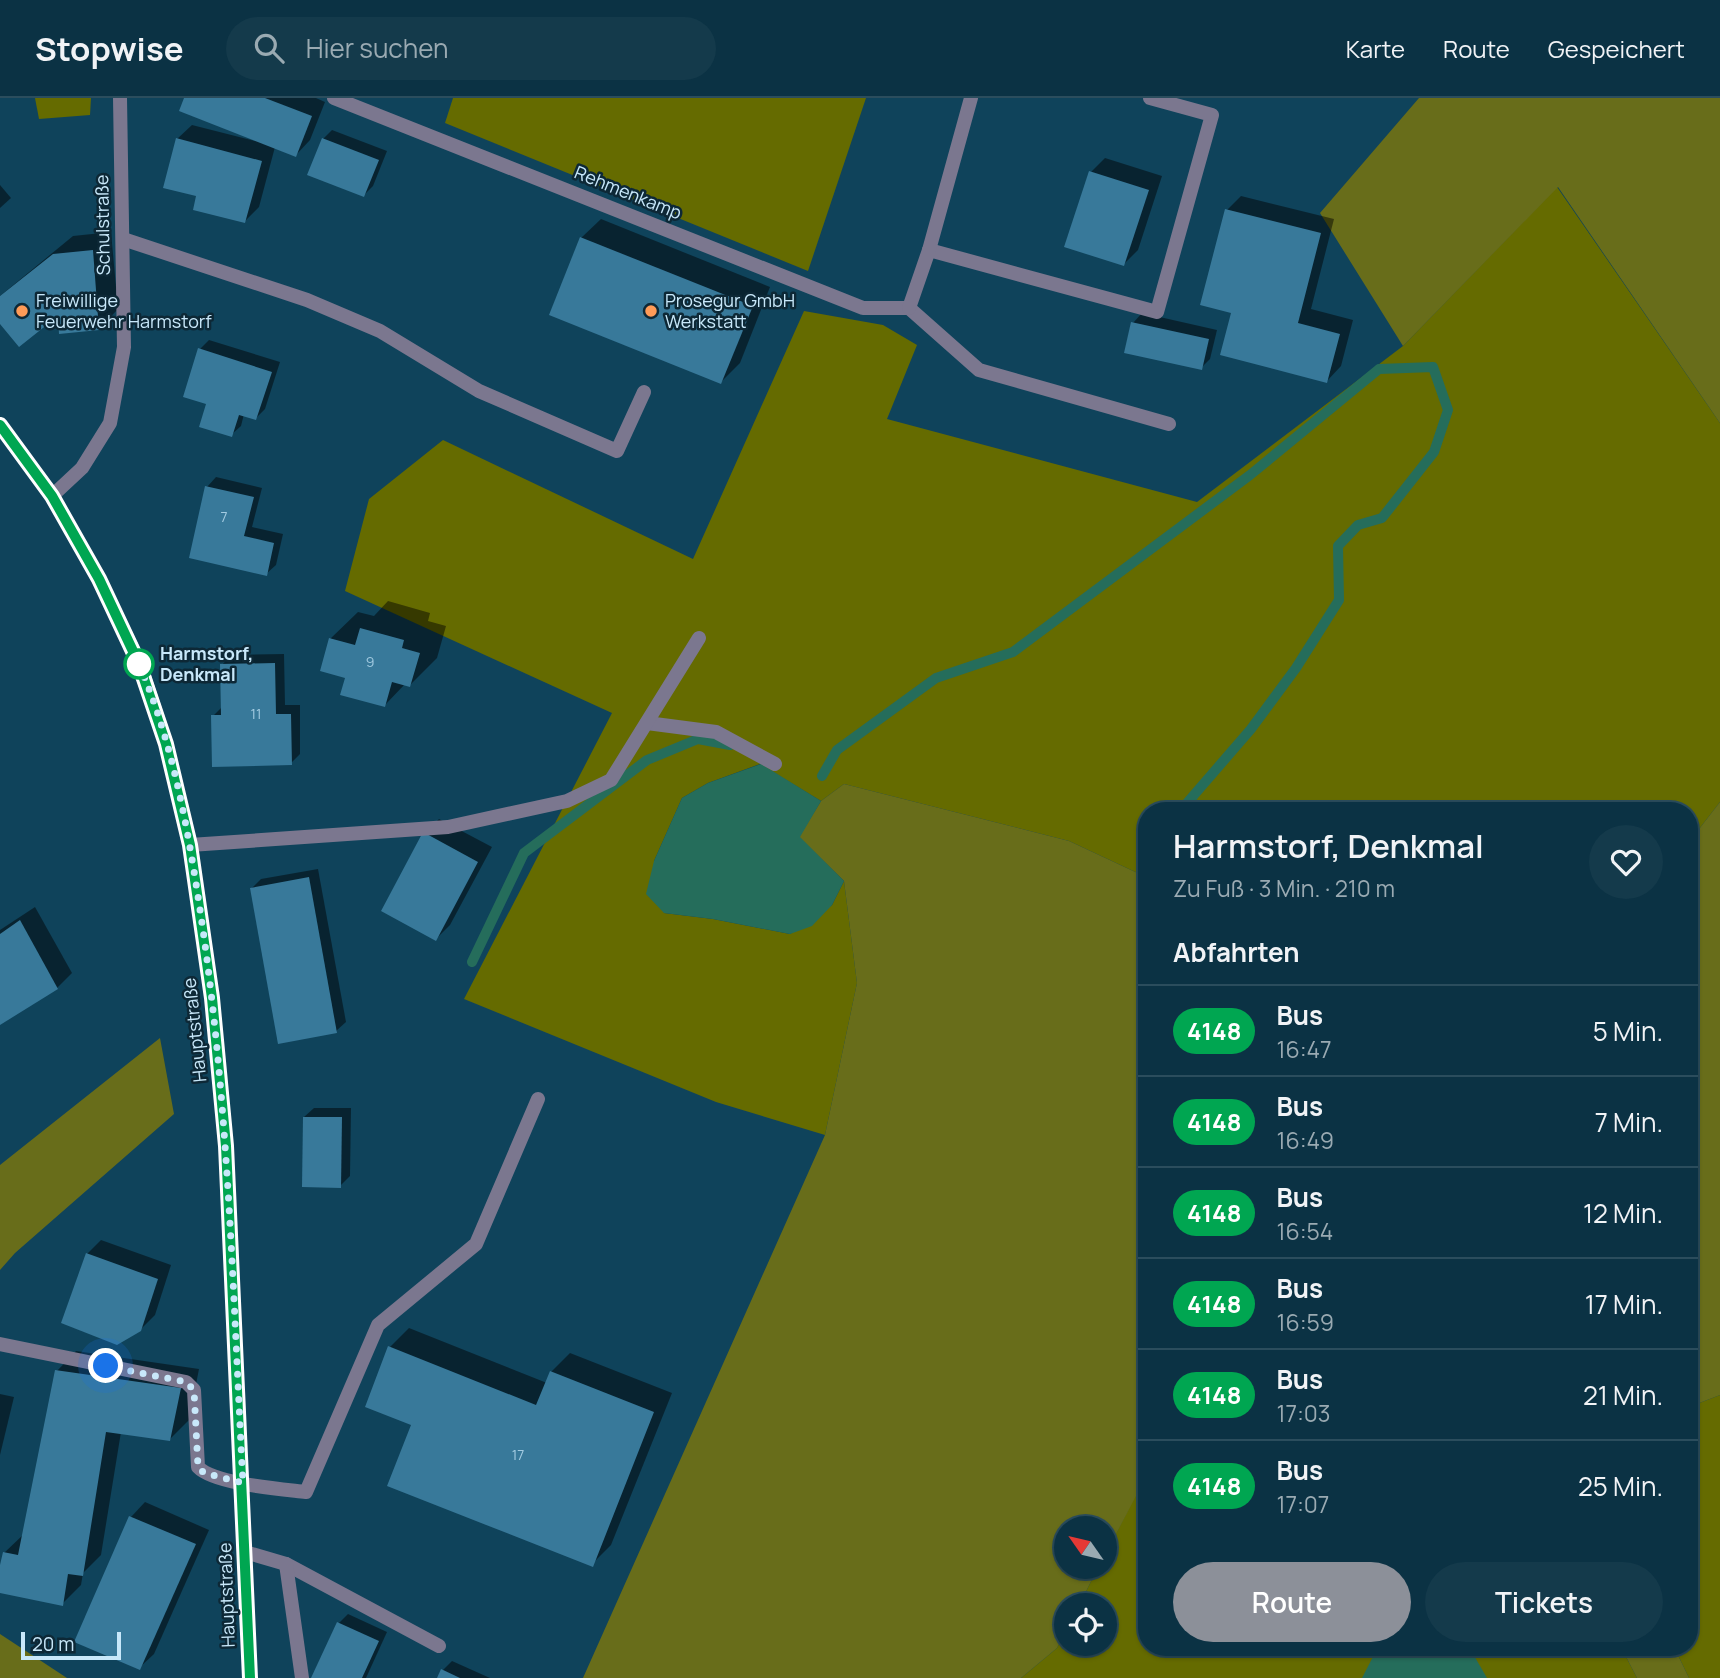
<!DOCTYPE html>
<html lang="de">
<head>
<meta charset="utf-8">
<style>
	body { margin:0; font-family:Manrope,sans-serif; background:#143a4b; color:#f1f3f6; height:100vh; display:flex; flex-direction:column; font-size:26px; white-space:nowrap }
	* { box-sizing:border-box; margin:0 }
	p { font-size:23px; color:#9aaab2 }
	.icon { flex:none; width:38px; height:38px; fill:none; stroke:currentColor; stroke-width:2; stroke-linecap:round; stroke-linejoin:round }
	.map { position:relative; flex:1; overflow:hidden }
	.side { position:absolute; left:1138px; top:704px; width:560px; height:854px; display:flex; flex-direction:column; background:#0b3244; border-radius:28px; box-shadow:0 2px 5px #0004,0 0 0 2px #2b4d5d }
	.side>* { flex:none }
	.badge { padding:0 14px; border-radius:23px; font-size:24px; line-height:46px }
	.needle { width:46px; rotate:304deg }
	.fabs { position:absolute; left:1054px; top:1418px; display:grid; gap:14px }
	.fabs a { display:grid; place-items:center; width:63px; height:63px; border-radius:50%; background:#0b3244; box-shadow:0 2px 5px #0004,0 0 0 2px #2b4d5d; font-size:35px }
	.scale { position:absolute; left:21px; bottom:18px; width:100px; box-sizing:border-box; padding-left:7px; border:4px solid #c8e8fa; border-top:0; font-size:19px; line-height:24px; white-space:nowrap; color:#c8e8fa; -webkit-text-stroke:5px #0d2836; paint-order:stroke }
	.you { position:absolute; width:35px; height:35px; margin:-18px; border:5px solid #fff; border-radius:50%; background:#1a73e8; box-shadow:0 0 0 10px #1a73e833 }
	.map>.badge { position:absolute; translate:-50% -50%; box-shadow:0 0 0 4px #fff }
	h2 { padding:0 35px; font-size:26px; line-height:63px }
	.round { display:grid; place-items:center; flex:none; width:74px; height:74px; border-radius:37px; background:#143a4b }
	.headline { display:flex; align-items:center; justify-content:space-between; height:119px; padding:0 35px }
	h1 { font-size:33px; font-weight:600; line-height:52px }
	.button { display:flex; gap:14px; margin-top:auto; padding:14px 35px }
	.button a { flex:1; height:80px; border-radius:42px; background:#8c9099; color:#fff; font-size:28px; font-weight:600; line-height:80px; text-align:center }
	.button a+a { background:#143a4b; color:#f1f3f6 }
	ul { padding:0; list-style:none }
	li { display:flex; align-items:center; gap:21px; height:91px; padding:0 35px; border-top:2px solid #2b4d5d }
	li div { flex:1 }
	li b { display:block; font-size:26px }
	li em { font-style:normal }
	li .badge { min-width:77px; font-weight:700; text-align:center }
	header { display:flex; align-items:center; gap:42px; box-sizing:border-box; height:98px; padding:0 35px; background:#0b3244; border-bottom:2px solid #2b4d5d }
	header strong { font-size:33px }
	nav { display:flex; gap:38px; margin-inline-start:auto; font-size:24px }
	.search { width:490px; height:63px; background:#143a4b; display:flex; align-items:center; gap:18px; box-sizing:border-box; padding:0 24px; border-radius:38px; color:#9aaab2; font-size:26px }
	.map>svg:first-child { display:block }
	.green { fill:#656b00 }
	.forest { fill:#686d1a }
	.water { fill:#256d5b }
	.shadow { fill:#0007 }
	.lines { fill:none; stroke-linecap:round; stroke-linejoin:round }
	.stream { stroke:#256d5b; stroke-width:10 }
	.building { fill:#38799a }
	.lane { stroke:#7b778f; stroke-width:14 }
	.street { stroke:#7b778f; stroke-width:14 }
	.secondary { stroke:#9d96bd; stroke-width:14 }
	.line-casing { stroke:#fff; stroke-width:16 }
	.line { stroke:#00a651; stroke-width:10 }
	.walk { stroke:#c8e8fa; stroke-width:7; stroke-dasharray:0 12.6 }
	.poi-dot { fill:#fe9b58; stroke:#0d2836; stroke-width:2.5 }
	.stop-dot { fill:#fff; stroke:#00a651; stroke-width:3.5 }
	.labels { text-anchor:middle; stroke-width:5; stroke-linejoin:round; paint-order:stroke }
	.number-label { font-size:14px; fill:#a4cce2 }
	.street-label { font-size:18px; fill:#c8e8fa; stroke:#0d2836 }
	.poi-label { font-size:18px; fill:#c8e8fa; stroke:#0d2836; text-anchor:start }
	.stop-label { font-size:18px; font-weight:bold; fill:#c8e8fa; stroke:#0d2836; text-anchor:start }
</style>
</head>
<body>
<header>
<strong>Stopwise</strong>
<div class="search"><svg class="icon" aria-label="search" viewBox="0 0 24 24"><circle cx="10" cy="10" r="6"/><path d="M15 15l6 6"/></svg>Hier suchen</div>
<nav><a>Karte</a><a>Route</a><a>Gespeichert</a></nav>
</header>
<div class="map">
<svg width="1720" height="1580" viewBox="0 0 1720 1580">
	<rect width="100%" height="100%" fill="#0f435b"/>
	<!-- green -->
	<g class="green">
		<path d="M35,0H91L90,17L39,21Z"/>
		<path d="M453,0H866L808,173L445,25Z"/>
		<path d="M1557,89L1720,325V704L1689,744V712H1146V779L1069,743L844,686L821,703L760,666L708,685L682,700L654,763L664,815L713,821L790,836L832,807L844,783L857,885L825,1037L716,1004L464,901L612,615L345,493L369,401L443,342L693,461L804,213L883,227L917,247L887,321L1197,404L1403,248Z"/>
		<path d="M1720,1297V1580H1689L1674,1549H1689V1309Z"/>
		<path d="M1146,1377V1549H1621L1637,1580H1021L1057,1550L1066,1532V1545H1104V1507H1079L1099,1468H1104V1459Z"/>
	</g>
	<!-- forest -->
	<g class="forest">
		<path d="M1419,0H1720V325L1558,89L1403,248L1320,115Z"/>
		<path d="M844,686L1069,743L1146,779V1379L1104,1459V1430H1066V1468H1099L1079,1507H1066V1532L1057,1550L1021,1580H583L825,1037L857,885L844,783L799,739L821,703Z"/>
		<path d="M1720,704V1297L1689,1309V744Z"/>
		<path d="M160,940L174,1016L15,1155L0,1172V1067Z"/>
		<path d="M0,1536L67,1580H0Z"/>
		<path d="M1621,1549H1674L1689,1580H1637Z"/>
	</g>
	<!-- water -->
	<g class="water">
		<path d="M761,666L821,703L800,739L844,783L832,807L812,828L790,836L713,821L664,815L646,796L654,763L682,700L708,685Z"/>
		<path d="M1378,1549H1469L1487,1580H1362Z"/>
	</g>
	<!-- shadow -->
	<g class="shadow">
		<path d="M186,0H316L325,4L310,42L296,57L275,49L259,109L245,123L199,97L177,41L192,27L255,43L256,41Z"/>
		<path d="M332,32L387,53L373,88L364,97L323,41Z"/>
		<path d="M1105,60L1162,78L1138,152L1124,166L1091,74Z"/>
		<path d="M0,87L11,100L0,110Z"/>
		<path d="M1241,98L1334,121L1311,211L1353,222L1341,268L1327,283L1233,213L1227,112Z"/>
		<path d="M601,121L770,189L740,265L721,284L581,140Z"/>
		<path d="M111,134L118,211L99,231L60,214L0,223V198L73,138Z"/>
		<path d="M1142,215L1217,232L1210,261L1201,270L1133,225Z"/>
		<path d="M209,242L280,264L265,311L256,320L244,316L241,328L231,337L208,305L200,251Z"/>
		<path d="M216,379L262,390L252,429L283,436L276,467L266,476L207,389Z"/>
		<path d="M388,503L430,515L428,523L446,528L437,560L410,587L405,586L385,607L347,578L330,541L358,514L374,518Z"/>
		<path d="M284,556L285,607H300V656L291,665L213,618L223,608L222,567L231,557Z"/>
		<path d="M439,721L492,749L450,827L436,841L425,735Z"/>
		<path d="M318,771L346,924L336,933L252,790L261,781Z"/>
		<path d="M35,809L72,875L57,890L0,925V832Z"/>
		<path d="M314,1010H351L350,1078L340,1088L304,1019Z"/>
		<path d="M101,1142L171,1167L155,1217L140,1232L87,1156Z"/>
		<path d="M409,1230L547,1285L551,1274L570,1255L672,1295L611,1447L592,1466L413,1326L390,1249Z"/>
		<path d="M76,1253L199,1271L189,1322L170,1341L121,1334L101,1457L83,1475L81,1487L62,1506L0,1493V1476L4,1455L25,1435L57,1273Z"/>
		<path d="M0,1296L14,1299L0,1357Z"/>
		<path d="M145,1404L209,1432L154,1556L139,1570L76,1543L131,1419Z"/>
		<path d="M348,1516L387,1534L366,1580H313L339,1525Z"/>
		<path d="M452,1563L490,1580H439L443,1572Z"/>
	</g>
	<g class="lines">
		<!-- stream -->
		<g class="stream">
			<path d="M822,678L837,652L936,580L1013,554L1250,377L1379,271L1433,269L1448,312L1434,354L1382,420L1358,427L1338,448L1339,502L1296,570L1251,631L1187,705L1224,712"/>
			<path d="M472,864L524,755L647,662L698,641L730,647"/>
		</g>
	</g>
	<!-- building -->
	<g class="building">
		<path d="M184,0H265L312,18L296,59L179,13Z"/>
		<path d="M176,40L262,63L245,125L193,112L196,98L163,90Z"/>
		<path d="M322,40L379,62L364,99L307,77Z"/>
		<path d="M1089,73L1149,92L1124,168L1064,149Z"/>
		<path d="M1225,111L1321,135L1298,225L1340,236L1327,285L1220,257L1231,215L1200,207Z"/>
		<path d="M580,139L753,208L721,286L549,217Z"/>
		<path d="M93,152L99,232L59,236L58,218L19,249L0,226V198L53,156Z"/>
		<path d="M1131,224L1209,241L1202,272L1124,255Z"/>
		<path d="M198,250L272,274L256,322L239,317L232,339L199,329L206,306L183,299Z"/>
		<path d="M205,388L254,399L244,438L274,445L267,478L189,460Z"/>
		<path d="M360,530L404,542L402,550L420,555L410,589L392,584L385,609L340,597L345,580L320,573L329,540L355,547Z"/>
		<path d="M275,565L276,616H291L292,667L212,669L211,617H221L220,566Z"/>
		<path d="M423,734L478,764L436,843L381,813Z"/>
		<path d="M309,779L337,935L278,946L250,790Z"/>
		<path d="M20,822L58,891L0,927V836Z"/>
		<path d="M303,1019H342L341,1090L302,1089Z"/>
		<path d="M86,1155L158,1181L141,1233L117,1247L61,1225Z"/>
		<path d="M388,1248L536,1307L550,1273L654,1314L593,1469L387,1388L411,1327L365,1309Z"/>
		<path d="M55,1272L181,1290L170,1343L106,1334L83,1478L68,1476L63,1508L0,1495V1467L3,1454L18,1457Z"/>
		<path d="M129,1418L196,1446L140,1572L74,1544Z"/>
		<path d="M337,1524L379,1543L362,1580H311Z"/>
		<path d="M441,1571L460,1580H437Z"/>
	</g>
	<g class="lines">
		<!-- lane -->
		<g class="lane">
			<path d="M334,0L863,210H909"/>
			<path d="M123,141L307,202L380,233L479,293L617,353L644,294"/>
			<path d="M929,152L1157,214L1212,17L1150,0"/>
			<path d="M909,210L979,272L1169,326"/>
			<path d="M909,210L929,152L971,0"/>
			<path d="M647,625L716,634L775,666"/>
			<path d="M190,747L448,729L567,703L611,682L699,540"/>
			<path d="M0,1246L186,1284L194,1292L198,1369C214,1386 281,1391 306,1394L378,1227L476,1146L538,1001"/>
			<path d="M245,1454L286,1466L439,1548"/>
			<path d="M286,1466L302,1580"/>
		</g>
		<!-- street -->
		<path class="street" d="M52,398L82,370L110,325L124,249L120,0"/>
		<!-- secondary -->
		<path class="secondary" d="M0,327L52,398L99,481L140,566L166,646L190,747L212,900L226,1048L250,1580"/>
	</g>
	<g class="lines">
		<!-- line casing -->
		<g class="line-casing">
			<path id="line" d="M0,327L52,398L99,481L139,566L166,646L190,747L212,900L226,1048L250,1580"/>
		</g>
		<!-- line -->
		<use href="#line" class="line"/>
		<!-- walk -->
		<path class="walk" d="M106,1268L186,1284L194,1292L198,1369L204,1375L243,1385C233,1201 229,1016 203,832C190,743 175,649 139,566"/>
	</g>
	<!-- markers -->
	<g class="poi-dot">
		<circle cx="22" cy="213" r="7"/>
		<circle cx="651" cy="213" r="7"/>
	</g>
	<circle class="stop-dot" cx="139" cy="566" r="14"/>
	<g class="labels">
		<!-- number labels -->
		<g class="number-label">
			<text x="224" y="424">7</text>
			<text x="370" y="569">9</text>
			<text x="256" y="621">11</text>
			<text x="518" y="1362">17</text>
		</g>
		<!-- street labels -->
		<g class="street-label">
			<text transform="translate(628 95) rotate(22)" y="6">Rehmenkamp</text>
			<text transform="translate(103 127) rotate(-91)" y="6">Schulstraße</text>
			<text transform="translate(195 932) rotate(-96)" y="6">Hauptstraße</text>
			<text transform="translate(227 1497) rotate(-92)" y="6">Hauptstraße</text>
		</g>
		<!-- poi labels -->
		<g class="poi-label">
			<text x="36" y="209">Freiwillige<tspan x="36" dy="21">Feuerwehr Harmstorf</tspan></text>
			<text x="665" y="209">Prosegur GmbH<tspan x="665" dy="21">Werkstatt</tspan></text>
		</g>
		<!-- stop labels -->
		<g class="stop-label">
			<text x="160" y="562">Harmstorf,<tspan x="160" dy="21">Denkmal</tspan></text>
		</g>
	</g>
</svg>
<div class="fabs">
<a><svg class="needle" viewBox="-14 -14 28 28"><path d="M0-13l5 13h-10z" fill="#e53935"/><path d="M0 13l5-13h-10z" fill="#9aaab2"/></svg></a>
<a><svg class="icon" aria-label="locate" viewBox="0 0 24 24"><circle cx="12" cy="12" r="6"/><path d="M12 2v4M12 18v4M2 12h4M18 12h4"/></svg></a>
</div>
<div class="scale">20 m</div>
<div class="you" style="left:106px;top:1268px"></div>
<section class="side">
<div class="headline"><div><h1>Harmstorf, Denkmal</h1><p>Zu Fuß · 3 Min. · 210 m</p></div><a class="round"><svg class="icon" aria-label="heart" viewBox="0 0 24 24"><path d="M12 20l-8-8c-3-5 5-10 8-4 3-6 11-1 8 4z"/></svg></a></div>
<h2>Abfahrten</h2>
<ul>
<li><span class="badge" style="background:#00a651;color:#fff">4148</span><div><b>Bus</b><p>16:47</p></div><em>5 Min.</em></li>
<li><span class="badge" style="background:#00a651;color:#fff">4148</span><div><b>Bus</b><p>16:49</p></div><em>7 Min.</em></li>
<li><span class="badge" style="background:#00a651;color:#fff">4148</span><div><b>Bus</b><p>16:54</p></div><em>12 Min.</em></li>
<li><span class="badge" style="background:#00a651;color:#fff">4148</span><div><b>Bus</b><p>16:59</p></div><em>17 Min.</em></li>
<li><span class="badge" style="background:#00a651;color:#fff">4148</span><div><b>Bus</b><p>17:03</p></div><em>21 Min.</em></li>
<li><span class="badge" style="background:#00a651;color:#fff">4148</span><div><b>Bus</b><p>17:07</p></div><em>25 Min.</em></li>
</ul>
<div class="button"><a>Route</a><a>Tickets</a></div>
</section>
</div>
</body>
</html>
